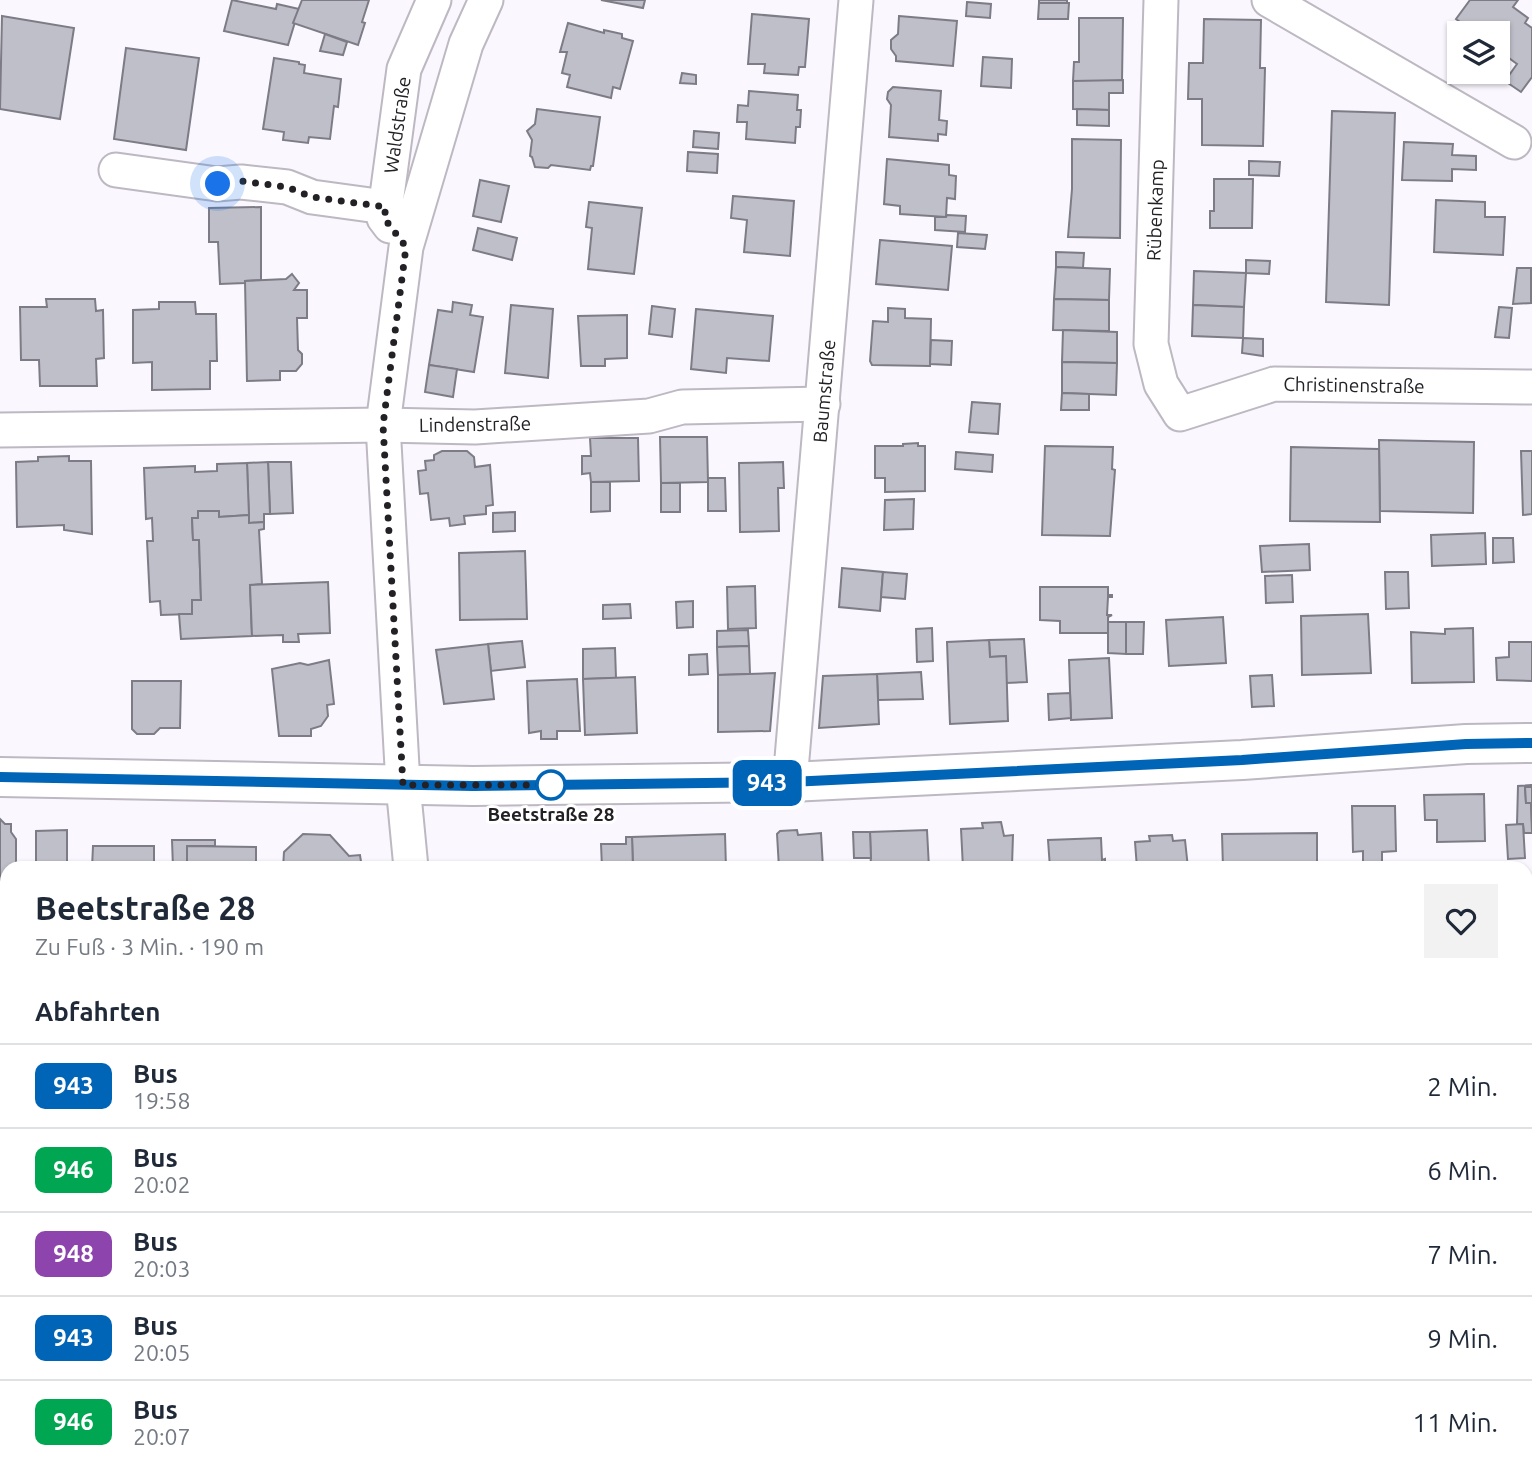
<!DOCTYPE html>
<html lang="de">
<head>
<meta charset="utf-8">
<style>
	body { margin:0; font-family:Ubuntu,sans-serif; background:#f2f2f3; color:#1f2937; height:100vh; display:flex; flex-direction:column; font-size:26px; white-space:nowrap }
	* { box-sizing:border-box; margin:0 }
	p { font-size:23px; color:#747a83 }
	.icon { flex:none; width:38px; height:38px; fill:none; stroke:currentColor; stroke-width:2; stroke-linecap:round; stroke-linejoin:round }
	.map { position:relative; flex:1; overflow:hidden }
	.drawer { position:absolute; left:0px; top:861px; width:1533px; height:618px; display:flex; flex-direction:column; background:#fff; border-radius:21px 21px 0 0; box-shadow:0 2px 5px #0004 }
	.drawer>* { flex:none }
	.badge { padding:0 14px; border-radius:10px; font-size:24px; line-height:46px }
	.fabs { position:absolute; left:1447px; top:21px; display:grid; gap:14px }
	.fabs a { display:grid; place-items:center; width:63px; height:63px; border-radius:0px; background:#fff; box-shadow:0 2px 5px #0004; font-size:35px }
	.you { position:absolute; width:35px; height:35px; margin:-18px; border:5px solid #fff; border-radius:50%; background:#1a73e8; box-shadow:0 0 0 10px #1a73e833 }
	.map>.badge { position:absolute; translate:-50% -50%; box-shadow:0 0 0 4px #fff }
	h2 { padding:0 35px; font-size:26px; line-height:63px }
	.round { display:grid; place-items:center; flex:none; width:74px; height:74px; border-radius:0px; background:#f2f2f3 }
	.overview { display:flex; align-items:center; justify-content:space-between; height:119px; padding:0 35px }
	h1 { font-size:33px; font-weight:600; line-height:52px }
	ul { padding:0; list-style:none }
	li { display:flex; align-items:center; gap:21px; height:84px; padding:0 35px; border-top:2px solid #e0e1e3 }
	li div { flex:1 }
	li b { display:block; font-size:26px }
	li em { font-style:normal }
	li .badge { min-width:77px; font-weight:700; text-align:center }
	.map>svg:first-child { display:block }
	.green { fill:#f3c6dc }
	.forest { fill:#e2b2ca }
	.building { fill:#bfbfca; stroke:#7d7c86; stroke-width:2 }
	.lines { fill:none; stroke-linecap:round; stroke-linejoin:round }
	.minor-casing { stroke:#bdb8c2; stroke-width:37 }
	.major-casing { stroke:#bdb8c2; stroke-width:42 }
	.minor { stroke:#fff; stroke-width:33 }
	.major { stroke:#fff; stroke-width:38 }
	.line-casing { stroke:#fff; stroke-width:16 }
	.line { stroke:#0065b7; stroke-width:10 }
	.walk { stroke:#232125; stroke-width:7; stroke-dasharray:0 12.6 }
	.stop-dot { fill:#fff; stroke:#0065b7; stroke-width:3.5 }
	.labels { text-anchor:middle; stroke-width:6; stroke-linejoin:round; paint-order:stroke }
	.street-label { font-size:19px; fill:#232125; stroke:#fff }
	.stop-label { font-size:19px; font-weight:bold; fill:#232125; stroke:#fff }
</style>
</head>
<body>
<div class="map">
<svg width="1532" height="1478" viewBox="0 0 1532 1478">
	<rect width="100%" height="100%" fill="#faf7fe"/>
	<!-- green -->
	<path class="green" d="M1156,1472H1472L1471,1478H1155Z"/>
	<!-- forest -->
	<path class="forest" d="M756,1472H899L904,1478H758Z"/>
	<!-- building -->
	<g class="building">
		<path d="M232,0L276,9L277,4L299,9L288,45L224,31Z"/>
		<path d="M302,0H369L362,22L365,23L358,45L293,23Z"/>
		<path d="M601,0H645L643,8Z"/>
		<rect x="1039" y="0" width="28" height="3"/>
		<path d="M1470,0H1518L1513,7L1528,18L1525,23L1532,28V77L1521,92L1505,81L1517,64L1498,50V33H1475L1456,19Z"/>
		<path d="M967,2L991,4L990,18L966,16Z"/>
		<path d="M1039,3H1069L1068,19H1038Z"/>
		<path d="M752,14L809,19L805,67H799L798,75L764,73L765,64H748Z"/>
		<path d="M2,16L74,28L60,119L0,109Z"/>
		<path d="M899,16L957,21L953,66L896,61V56L891,49V40L898,34Z"/>
		<path d="M1079,18H1123L1122,81H1073L1074,62H1079Z"/>
		<path d="M1204,19L1261,20L1260,68H1265L1263,146L1202,145V99H1188L1189,63H1203Z"/>
		<path d="M568,23L604,33V30L622,34V38L633,41L620,89L613,87L611,98L567,87L570,75L562,73L567,52H560Z"/>
		<path d="M325,34L347,42L343,55L320,51Z"/>
		<path d="M126,48L199,58L186,150L114,139Z"/>
		<path d="M983,57L1012,59L1011,88L981,86Z"/>
		<path d="M274,58L299,62V64L305,65L304,73L341,79L338,107L334,106L330,139L309,137L308,143L283,140L284,132L263,129Z"/>
		<path d="M682,73L696,75V84L680,83Z"/>
		<path d="M1123,80V93H1109V110L1073,109V81Z"/>
		<path d="M893,87L941,91L939,120L947,121L946,135L938,134V141L889,137L891,105L887,99L888,92Z"/>
		<path d="M749,91L798,95L797,110H801L800,127H796L795,143L746,139L747,122H737L738,105L748,106Z"/>
		<path d="M537,109L600,117L593,166H591L590,170L551,165L548,168L535,167L532,157L530,156L532,140L527,131L535,124Z"/>
		<path d="M1077,109L1109,110V126L1077,125Z"/>
		<path d="M1332,111L1395,113L1389,305L1326,302Z"/>
		<path d="M694,131L719,133L718,149L693,147Z"/>
		<path d="M1072,139L1121,140L1120,238L1068,237L1072,189Z"/>
		<path d="M1404,142L1453,144L1452,155L1476,156V170L1452,169V181L1402,180Z"/>
		<path d="M688,152L718,154L717,173L687,171Z"/>
		<path d="M887,159L949,165V175L956,176L955,199L947,198L946,217L900,214V206L884,204Z"/>
		<path d="M1249,161L1280,162L1279,176L1249,175Z"/>
		<path d="M1214,179H1253L1252,228H1210V211H1214Z"/>
		<path d="M480,180L509,186L501,222L473,216Z"/>
		<path d="M733,196L794,201L790,256L744,252L747,220L731,218Z"/>
		<path d="M1436,200L1485,202V217H1505L1503,255L1434,252Z"/>
		<path d="M589,202L642,208L634,274L588,269L592,228L586,227Z"/>
		<path d="M261,207V280L245,281V283L220,284L218,242H209V208Z"/>
		<path d="M947,215L966,216L965,232L935,230V217H946Z"/>
		<path d="M478,228L517,238L512,260L473,250Z"/>
		<path d="M958,233L987,235L985,249L957,247Z"/>
		<path d="M880,240L952,246L948,290L876,284Z"/>
		<path d="M1056,252L1084,253L1083,268L1056,267Z"/>
		<path d="M1246,260L1270,261L1269,274L1246,273Z"/>
		<path d="M1056,267L1110,269L1109,300L1054,299Z"/>
		<path d="M1517,268H1531V303L1513,304Z"/>
		<path d="M1194,271L1246,273L1244,307L1193,305Z"/>
		<path d="M292,274L299,283L294,290H307V318H297L298,350L302,354V364L296,371H280V380L247,381L245,281L286,279Z"/>
		<path d="M46,299H95L96,311L103,310L104,358L96,359L97,386H40L39,360H21L20,307H47Z"/>
		<path d="M1054,299L1109,300V331L1053,330Z"/>
		<path d="M159,302H195L196,314H216L217,361H210V389L152,390V362L133,363V310L159,309Z"/>
		<path d="M453,302L472,305L470,315L483,317L474,372L429,365L438,310L452,312Z"/>
		<path d="M511,305L553,309L548,378L505,373Z"/>
		<path d="M1193,305L1244,307L1243,338L1192,336Z"/>
		<path d="M652,306L675,309L672,337L649,334Z"/>
		<path d="M1499,307L1512,308L1509,338L1495,337Z"/>
		<path d="M888,308L905,309V318L931,319L930,366L872,365L870,361L873,321L888,322Z"/>
		<path d="M696,309L773,316L769,361L727,358L726,373L691,369Z"/>
		<path d="M627,315V358L605,359V366H581L578,316Z"/>
		<path d="M1063,330L1117,332V363L1062,362Z"/>
		<path d="M1243,338L1263,339V356L1242,353Z"/>
		<path d="M931,340L952,341L951,365L930,364Z"/>
		<path d="M1062,362L1117,363L1116,395L1062,393Z"/>
		<path d="M429,365L457,369L453,397L425,392Z"/>
		<path d="M1062,393L1089,394V410H1061Z"/>
		<path d="M972,402L1000,404L998,434L969,432Z"/>
		<path d="M660,437H707L708,482L661,483Z"/>
		<path d="M590,438H638L639,481L591,482L590,473L582,474V456H591Z"/>
		<path d="M1379,440L1474,442L1473,513L1380,511Z"/>
		<path d="M918,443V446H925V491L885,492V478H875V446H903V444Z"/>
		<path d="M1045,446L1113,447L1112,469L1115,470L1110,536L1042,535Z"/>
		<path d="M1291,447L1379,449L1380,522L1290,521Z"/>
		<path d="M442,451H467L474,457L475,467L490,465L493,505L486,506V514L464,516L465,524L450,526L449,518L431,520L428,493L420,494L418,471L426,470L425,461L434,460V455Z"/>
		<path d="M1521,451H1532V514L1523,515Z"/>
		<path d="M956,452L993,455L992,472L955,469Z"/>
		<path d="M69,456V461H91L92,534L64,530V525L17,527L16,462L38,461V457Z"/>
		<path d="M268,462H291L293,513L270,514Z"/>
		<path d="M268,462L270,514H264V522L249,523L247,463Z"/>
		<path d="M783,462L784,488H778L779,531L740,532L739,463Z"/>
		<path d="M247,463L249,515L219,517V511H198V518H192L193,540H199L201,600H192V614L161,615L160,601L150,602L147,541H153L152,518L146,519L144,468L195,466V472L217,471V464Z"/>
		<path d="M708,478H725L726,511H708Z"/>
		<path d="M591,482H610V511L591,512Z"/>
		<rect x="661" y="483" width="19" height="29"/>
		<path d="M914,499L913,529L884,530L885,500Z"/>
		<path d="M198,511H219V517L249,515V523L264,522V529L259,530L262,584L250,585L252,636L181,639L179,614H192V600H201L199,540H193L192,518H198Z"/>
		<path d="M515,512V531L493,532V513Z"/>
		<path d="M1485,533L1486,564L1432,566L1431,535Z"/>
		<path d="M1493,538H1513L1514,562L1493,563Z"/>
		<path d="M1309,544L1310,570L1262,572L1260,546Z"/>
		<path d="M525,551L527,619L460,620L459,553Z"/>
		<path d="M842,568L883,572L880,611L839,607Z"/>
		<path d="M883,572L907,574L905,599L881,597Z"/>
		<path d="M1385,572H1408L1409,608L1386,609Z"/>
		<path d="M1292,575L1293,602L1266,603L1265,576Z"/>
		<path d="M328,582L330,633L298,634L299,642H283V635L252,636L250,585Z"/>
		<path d="M755,586L756,628L728,629L727,587Z"/>
		<path d="M1040,587H1108V595H1112V597H1108L1107,615H1112L1108,617V633H1060V621L1040,620Z"/>
		<path d="M693,601V627L677,628L676,602Z"/>
		<path d="M630,604L631,618L603,619V605Z"/>
		<path d="M1368,614L1371,673L1302,675L1301,616Z"/>
		<path d="M1223,617L1226,663L1169,666L1166,620Z"/>
		<path d="M1108,622H1126V654L1108,653Z"/>
		<path d="M1126,622H1144L1143,654H1126Z"/>
		<path d="M932,628L933,661L917,662L916,629Z"/>
		<path d="M1473,628L1474,682L1412,683L1411,632L1445,634V629Z"/>
		<path d="M748,630L749,646L717,647V631Z"/>
		<path d="M1024,639L1027,682L1006,683V656L990,657L989,640Z"/>
		<path d="M989,640L990,657L1006,656L1008,721L950,724L947,642Z"/>
		<path d="M522,641L525,667L491,671L488,644Z"/>
		<path d="M1509,642H1532V681L1497,680L1496,658L1509,657Z"/>
		<path d="M488,644L494,699L444,704L436,650Z"/>
		<path d="M749,646L750,674L718,675L717,647Z"/>
		<path d="M615,648L616,678L583,679V649Z"/>
		<path d="M707,654L708,674L689,675V655Z"/>
		<path d="M1109,658L1112,718L1071,720L1069,660Z"/>
		<path d="M329,660L334,704L327,705L328,716L321,726L311,729V736H279L272,669L300,663L308,665Z"/>
		<path d="M921,672L923,699L878,700L877,674Z"/>
		<path d="M775,673L770,731L718,732V675Z"/>
		<path d="M877,674L879,724L819,728L823,676Z"/>
		<path d="M1272,675L1274,706L1252,707L1250,676Z"/>
		<path d="M635,677L637,733L585,735L583,679Z"/>
		<path d="M577,679L580,731H557V739H541V731L529,733L527,681Z"/>
		<path d="M132,681H181L180,728H160L154,734H137L132,729Z"/>
		<path d="M1070,693L1071,718L1049,720L1048,694Z"/>
		<path d="M1532,785L1525,787L1526,803H1531L1532,833H1524L1523,824H1517L1518,786Z"/>
		<path d="M1525,787H1532V823L1531,803H1526Z"/>
		<path d="M1484,794L1485,841L1437,842V820H1425L1424,795Z"/>
		<path d="M1352,806H1395L1396,851L1382,852V864L1363,865V851L1353,852Z"/>
		<path d="M0,819L5,824H11V832L16,839V868H7V882H0Z"/>
		<path d="M1001,822L1004,836L1013,835L1012,866H1005V868H963L961,829L983,828L982,823Z"/>
		<path d="M1523,824L1525,858L1508,859L1506,825Z"/>
		<path d="M67,830V864H36V831Z"/>
		<path d="M797,830L798,835L821,833L823,868H779L777,834L780,831Z"/>
		<path d="M927,830L929,868H871L870,832Z"/>
		<path d="M853,832H870L871,858H854Z"/>
		<path d="M1317,833V868H1223L1222,834Z"/>
		<path d="M303,834L330,835L349,856L360,855L362,868H283L284,852Z"/>
		<path d="M725,834L726,868H633L632,837Z"/>
		<path d="M1172,835L1173,841L1185,840L1188,868H1137L1135,842L1150,841L1149,836Z"/>
		<path d="M626,837H632L633,868H602L601,844H626Z"/>
		<path d="M1101,838L1102,860L1105,859V868H1050L1048,840Z"/>
		<path d="M172,840H215V846H187V868H173Z"/>
		<path d="M93,846H154V868H92Z"/>
		<path d="M187,846L256,847V868H187Z"/>
		<rect x="1526" y="982" width="6" height="69"/>
		<path d="M7,1107V1162L2,1164L0,1110Z"/>
		<path d="M7,1184V1234L2,1236L0,1188L3,1189L2,1186Z"/>
		<path d="M7,1327V1380L0,1382V1330Z"/>
		<path d="M41,1472H52L53,1478H43Z"/>
		<path d="M206,1472H232L213,1478H208Z"/>
		<path d="M307,1472H325L327,1478H309Z"/>
		<path d="M329,1472H355L357,1478H331Z"/>
		<path d="M482,1472H516L518,1478H472L471,1476Z"/>
		<path d="M610,1472H630L613,1477Z"/>
		<path d="M1055,1472H1088L1081,1476L1082,1478H1046Z"/>
		<path d="M1101,1472H1118L1120,1476L1117,1478H1105Z"/>
	</g>
	<g class="lines">
		<!-- minor casing -->
		<g class="minor-casing">
			<g id="minor">
				<path d="M1161,0L1151,344L1161,384L1180,414L1274,384L1532,387"/>
				<path d="M1269,0L1514,142"/>
				<path d="M116,170L217,184L241,182L287,187L312,197L385,207"/>
				<path d="M390,226L384,218L404,69L434,0"/>
				<path d="M0,430L383,425L475,427L649,416L682,407L823,404"/>
				<path d="M790,782L856,0"/>
				<path d="M411,868L403,785L383,425L406,247L466,44L486,0"/>
				<path d="M1526,1137L1532,1141"/>
				<path d="M0,1276L7,1273"/>
				<path d="M556,1472L558,1478"/>
				<path d="M918,1472L923,1478"/>
				<path d="M980,1478V1477"/>
			</g>
		</g>
		<!-- major casing -->
		<g class="major-casing">
			<path id="major" d="M0,777L473,786L790,782L1242,760L1466,744L1532,743"/>
		</g>
		<!-- minor -->
		<use href="#minor" class="minor"/>
		<!-- major -->
		<use href="#major" class="major"/>
	</g>
	<g class="lines">
		<!-- line casing -->
		<g class="line-casing">
			<path id="line" d="M0,777L473,786L790,782L1242,760L1466,744L1532,743"/>
		</g>
		<!-- line -->
		<use href="#line" class="line"/>
		<!-- walk -->
		<path class="walk" d="M218,184L241,181L287,187L312,197L386,207L384,218L406,247L383,425L403,785H551"/>
	</g>
	<!-- markers -->
	<circle class="stop-dot" cx="551" cy="785" r="14"/>
	<g class="labels">
		<!-- street labels -->
		<g class="street-label">
			<text transform="translate(397 125) rotate(-82)" y="7">Waldstraße</text>
			<text transform="translate(1155 210) rotate(-88)" y="7">Rübenkamp</text>
			<text transform="translate(1354 385) rotate(1)" y="7">Christinenstraße</text>
			<text transform="translate(824 391) rotate(-85)" y="7">Baumstraße</text>
			<text transform="translate(475 424) rotate(-1)" y="7">Lindenstraße</text>
		</g>
		<!-- stop labels -->
		<g class="stop-label">
			<text x="551" y="821">Beetstraße 28</text>
		</g>
	</g>
</svg>
<div class="fabs">
<a><svg class="icon" aria-label="layers" viewBox="0 0 24 24"><path d="M12 4l9 5-9 5-9-5zM3 14l9 5 9-5"/></svg></a>
</div>
<div class="you" style="left:218px;top:184px"></div>
<b class="badge" style="left:767px;top:783px;background:#0065b7;color:#fff">943</b>
<section class="drawer">
<div class="overview"><div><h1>Beetstraße 28</h1><p>Zu Fuß · 3 Min. · 190 m</p></div><a class="round"><svg class="icon" aria-label="heart" viewBox="0 0 24 24"><path d="M12 20l-8-8c-3-5 5-10 8-4 3-6 11-1 8 4z"/></svg></a></div>
<h2>Abfahrten</h2>
<ul>
<li><span class="badge" style="background:#0065b7;color:#fff">943</span><div><b>Bus</b><p>19:58</p></div><em>2 Min.</em></li>
<li><span class="badge" style="background:#00a651;color:#fff">946</span><div><b>Bus</b><p>20:02</p></div><em>6 Min.</em></li>
<li><span class="badge" style="background:#8e44ad;color:#fff">948</span><div><b>Bus</b><p>20:03</p></div><em>7 Min.</em></li>
<li><span class="badge" style="background:#0065b7;color:#fff">943</span><div><b>Bus</b><p>20:05</p></div><em>9 Min.</em></li>
<li><span class="badge" style="background:#00a651;color:#fff">946</span><div><b>Bus</b><p>20:07</p></div><em>11 Min.</em></li>
</ul>
</section>
</div>
</body>
</html>
